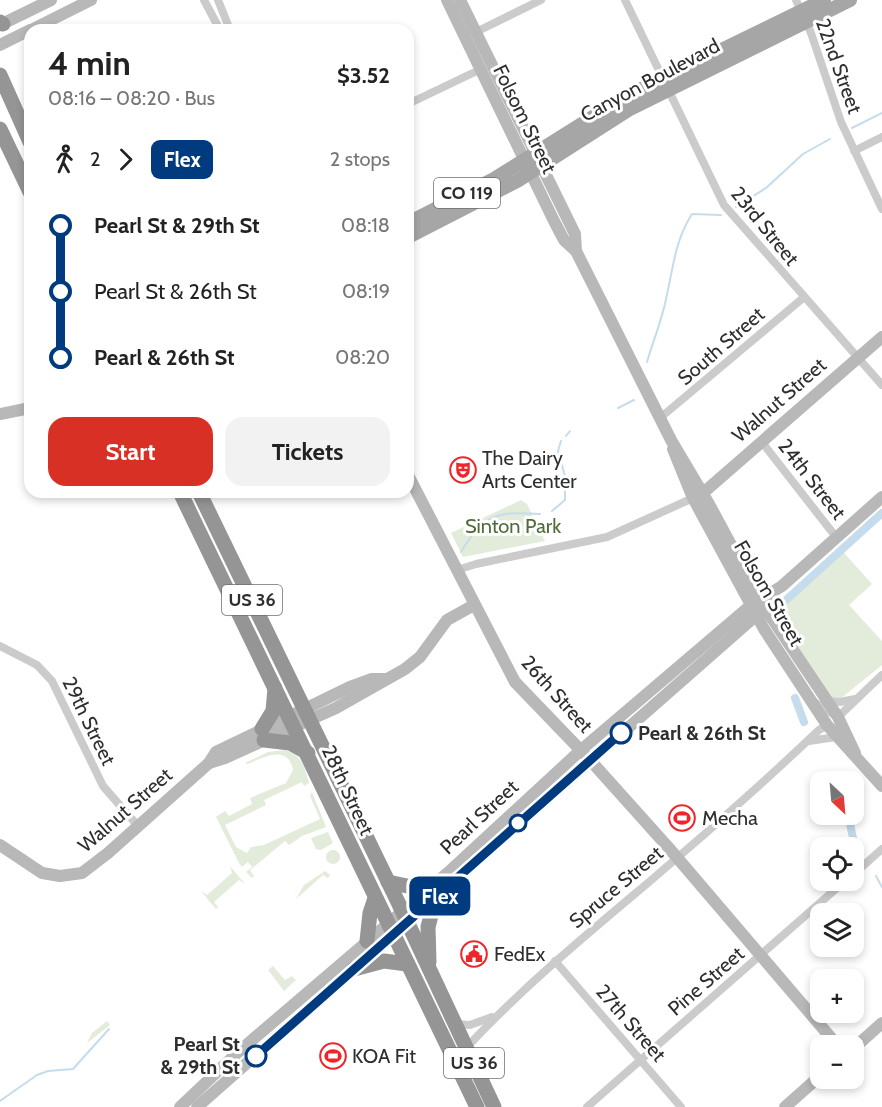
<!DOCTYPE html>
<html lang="en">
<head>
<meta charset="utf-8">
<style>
	body { margin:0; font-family:Cabin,sans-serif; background:#f2f2f2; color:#222; height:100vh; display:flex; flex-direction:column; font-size:22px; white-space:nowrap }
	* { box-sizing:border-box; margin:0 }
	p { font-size:20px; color:#767676 }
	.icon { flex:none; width:33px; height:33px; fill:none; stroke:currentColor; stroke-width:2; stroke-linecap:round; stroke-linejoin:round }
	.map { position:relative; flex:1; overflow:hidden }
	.drawer { position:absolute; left:24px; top:24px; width:390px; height:474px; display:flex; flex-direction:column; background:#fff; border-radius:18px; box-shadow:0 3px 9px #0003 }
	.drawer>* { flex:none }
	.badge { padding:0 12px; border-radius:9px; font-size:21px; line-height:39px }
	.needle { width:39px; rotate:154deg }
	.controls { position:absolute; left:810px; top:771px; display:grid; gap:12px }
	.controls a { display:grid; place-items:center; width:54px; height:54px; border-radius:12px; background:#fff; box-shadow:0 3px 9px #0003; font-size:30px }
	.map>.badge { position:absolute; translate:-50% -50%; box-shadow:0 0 0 3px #fff }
	.legs { display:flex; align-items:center; gap:9px; height:66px; padding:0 24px; font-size:20px }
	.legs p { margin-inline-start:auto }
	.head { display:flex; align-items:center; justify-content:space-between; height:102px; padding:0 24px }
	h1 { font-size:33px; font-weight:700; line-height:45px }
	.button { display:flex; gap:12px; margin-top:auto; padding:12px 24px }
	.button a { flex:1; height:69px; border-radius:18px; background:#d93025; color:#fff; font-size:24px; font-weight:700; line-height:69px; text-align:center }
	.button a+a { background:#f2f2f2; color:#222 }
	ul { padding:0 24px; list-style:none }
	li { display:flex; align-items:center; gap:21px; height:66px; font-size:22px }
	li i { display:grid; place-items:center; width:9px; height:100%; margin:0 8px; background:currentColor }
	li i::after { content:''; width:15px; height:15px; margin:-8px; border:4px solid; border-radius:50%; background:#fff }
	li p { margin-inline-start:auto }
	li:first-child i { background:linear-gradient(#0000 50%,currentColor 0) }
	li:last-child i { background:linear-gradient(currentColor 50%,#0000 0) }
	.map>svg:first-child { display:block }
	.green { fill:#e3ecda }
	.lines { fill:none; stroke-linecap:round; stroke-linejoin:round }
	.stream { stroke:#c5dced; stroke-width:2 }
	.canal { stroke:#c5dced; stroke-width:8 }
	.street { stroke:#cbcbcb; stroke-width:8 }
	.secondary { stroke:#b8b8b8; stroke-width:12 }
	.primary { stroke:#a6a6a6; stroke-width:14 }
	.highway { stroke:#959595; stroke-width:15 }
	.line-1-casing { stroke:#fff; stroke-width:14 }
	.line-1 { stroke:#003b80; stroke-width:9 }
	.stop-1-dot { fill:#fff; stroke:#003b80; stroke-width:3 }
	.labels { text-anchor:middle; stroke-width:6; stroke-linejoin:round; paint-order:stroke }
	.shield { fill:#fff; stroke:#6d6d6d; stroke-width:1.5 }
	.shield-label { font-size:18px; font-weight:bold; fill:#2e2e2e }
	.street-label { font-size:20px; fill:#2e2e2e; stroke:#fff }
	.poi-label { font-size:20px; fill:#2e2e2e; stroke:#fff; text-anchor:start }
	.park-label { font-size:20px; fill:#4e6c38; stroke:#fff }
	.stop-label { font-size:20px; font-weight:bold; fill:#2e2e2e; stroke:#fff; text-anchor:start }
</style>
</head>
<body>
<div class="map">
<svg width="882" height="1107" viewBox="0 0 882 1107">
	<rect width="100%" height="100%" fill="#fff"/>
	<!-- green -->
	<g class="green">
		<path d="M521,500L527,504L545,541L463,557L451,533Z"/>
		<path d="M838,550L844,553L872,584L849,605L882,641V665L840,699L832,698L828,693L775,611L778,602Z"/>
		<path d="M285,750C301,754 305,768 309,783L304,786L302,782L264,800L266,805L225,825L236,847L247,853L251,847L264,845L320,819L310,796L312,792L326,827L302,836L289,845L285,841L250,870L254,876L252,878L246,872L252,867L248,862L242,867L239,863L216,817L225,811L229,816L252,804L250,798L286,783L293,770C288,744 264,757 248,764L245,763L268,752Z"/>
		<path d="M328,832L333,843L321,850L316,849L311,838Z"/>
		<circle cx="333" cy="857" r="7"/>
		<path d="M230,866L245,884L239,880L214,902L218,907L216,909L201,891L207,895L232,873Z"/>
		<path d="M325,871L330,875L328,878L323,875L296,899L304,885Z"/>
		<path d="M273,966L285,980L292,976L296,980L284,991L268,970Z"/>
		<path d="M107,1021L110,1025L87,1043L92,1033Z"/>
	</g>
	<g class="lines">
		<!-- stream -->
		<g class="stream">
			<path d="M852,128L882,113"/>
			<path d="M736,207L766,188L803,154L830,139"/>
			<path d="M647,362C653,341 662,320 666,299C673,269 675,240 692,214L721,215"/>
			<path d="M618,408L634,400"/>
			<path d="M566,436L570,431"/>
			<path d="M552,511L565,500V476L558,451L561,441"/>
			<path d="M461,552C483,514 498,511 540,514"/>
			<path d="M876,876L882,887"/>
			<path d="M0,1101L37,1075L48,1071L73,1069L109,1029"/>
		</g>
		<!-- canal -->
		<g class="canal">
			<path d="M785,601L882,513"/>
			<path d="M795,698L804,722"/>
			<path d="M848,814L855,848"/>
		</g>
		<!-- street -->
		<g class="street">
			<path d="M204,0L220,30"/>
			<path d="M218,0L230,30"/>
			<path d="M625,0L724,205L882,385"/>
			<path d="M796,0L811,33L841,122L882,209"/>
			<path d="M471,30L476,32L541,0"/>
			<path d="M408,104L479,70"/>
			<path d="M854,151L882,137"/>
			<path d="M660,418L803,298"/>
			<path d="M761,441L836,537"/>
			<path d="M457,570L476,564L607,537L693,498"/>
			<path d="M0,646L37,665L52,681L103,786L138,826"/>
			<path d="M827,701L840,702L855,699"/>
			<path d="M814,702L838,717L882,675"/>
			<path d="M809,741L836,737"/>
			<path d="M854,874L882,849"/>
			<path d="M555,961L681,1107"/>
			<path d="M456,1024L470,1025L492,1017"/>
			<path d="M467,1047C523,987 586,935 649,882C707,833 764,782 819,730L827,725L829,727"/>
			<path d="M587,1107L846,880"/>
		</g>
		<!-- secondary -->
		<g class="secondary">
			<path d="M447,0L554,221L564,240L576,251L671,440L709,504L765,608L838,717L855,753"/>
			<path d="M460,0L575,234L576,251"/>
			<path d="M0,25L51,0"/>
			<path d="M31,30L91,0"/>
			<path d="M0,45L30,30"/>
			<path d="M0,414L30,408"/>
			<path d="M673,449L693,498L764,629L827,725L882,786"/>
			<path d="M408,475L515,682L590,760L668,847L838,1046"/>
			<path d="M703,493L882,337"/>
			<path d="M209,763L225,758L336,708L405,669L420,657L447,620L474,605"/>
			<path d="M0,845L42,873L60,876L82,873L108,853L209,763L216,752L350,687L372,679H385"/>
			<path d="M854,1048L882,1023"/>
			<path d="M180,1107L237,1053L451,870L581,750L750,606L782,586L882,497"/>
			<path d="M197,1107L769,604"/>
			<path d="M785,1107L820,1076"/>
		</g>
		<!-- primary -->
		<g class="primary">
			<path d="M408,223L494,179L625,97L824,0"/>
			<path d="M408,237L517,181L628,110L850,0"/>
		</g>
		<!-- highway -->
		<g class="highway">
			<path d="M0,22L3,24"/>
			<path d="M0,75L30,142"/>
			<path d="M0,129L30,192"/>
			<path d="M180,492L477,1107"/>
			<path d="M199,492L397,900L494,1107"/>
			<path d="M262,729L273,711L275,688"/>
			<path d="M264,740L290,743L308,753"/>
			<path d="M388,882L412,887L432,886"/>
			<path d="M367,941L370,913L375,898"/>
			<path d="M429,962L428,927L435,900"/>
			<path d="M354,969L384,961L407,964"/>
		</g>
	</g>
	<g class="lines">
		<!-- line-1 casing -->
		<g class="line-1-casing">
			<path id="line-1" d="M256,1056L621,733"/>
		</g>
		<!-- line-1 -->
		<use href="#line-1" class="line-1"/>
	</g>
	<!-- icons -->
	<defs>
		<g id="theatre-ring" transform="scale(1.35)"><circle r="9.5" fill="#fff" stroke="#f0252a" stroke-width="1.5"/><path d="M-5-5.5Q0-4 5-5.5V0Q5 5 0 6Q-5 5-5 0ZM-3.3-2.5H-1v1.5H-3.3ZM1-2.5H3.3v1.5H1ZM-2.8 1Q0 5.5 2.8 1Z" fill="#f0252a"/></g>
		<g id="stadium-ring" transform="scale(1.35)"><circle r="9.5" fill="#fff" stroke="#f0252a" stroke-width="1.5"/><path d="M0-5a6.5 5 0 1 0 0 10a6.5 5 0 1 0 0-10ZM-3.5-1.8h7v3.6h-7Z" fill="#f0252a"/></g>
		<g id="civic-ring" transform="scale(1.35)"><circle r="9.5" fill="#fff" stroke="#f0252a" stroke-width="1.5"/><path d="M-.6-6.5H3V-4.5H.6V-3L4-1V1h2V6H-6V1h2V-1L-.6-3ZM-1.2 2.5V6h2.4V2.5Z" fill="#f0252a"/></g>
	</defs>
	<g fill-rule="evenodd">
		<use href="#theatre-ring" x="463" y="470"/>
		<use href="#stadium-ring" x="682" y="818"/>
		<use href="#civic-ring" x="474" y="954"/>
		<use href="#stadium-ring" x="333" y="1056"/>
	</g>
	<!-- markers -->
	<g class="stop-1-dot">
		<circle cx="621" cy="733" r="10"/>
		<circle cx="518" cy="823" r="8"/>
		<circle cx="256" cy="1056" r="10"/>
	</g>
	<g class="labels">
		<!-- shield labels -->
		<g class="shield">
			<rect x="434" y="178" width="66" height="30" rx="4.5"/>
			<rect x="222" y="585" width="60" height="30" rx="4.5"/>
			<rect x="444" y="1048" width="60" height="30" rx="4.5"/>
		</g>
		<g class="shield-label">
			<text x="467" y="199">CO 119</text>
			<text x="252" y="606">US 36</text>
			<text x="474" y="1069">US 36</text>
		</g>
		<!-- street labels -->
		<g class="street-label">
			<text transform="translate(839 66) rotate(70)" y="7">22nd Street</text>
			<text transform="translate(650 80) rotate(-28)" y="7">Canyon Boulevard</text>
			<text transform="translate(525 119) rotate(64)" y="7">Folsom Street</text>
			<text transform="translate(765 226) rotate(51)" y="7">23rd Street</text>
			<text transform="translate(721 346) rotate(-41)" y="7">South Street</text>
			<text transform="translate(779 400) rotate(-41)" y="7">Walnut Street</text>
			<text transform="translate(812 479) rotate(52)" y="7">24th Street</text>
			<text transform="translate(769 593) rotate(60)" y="7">Folsom Street</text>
			<text transform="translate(557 694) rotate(48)" y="7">26th Street</text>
			<text transform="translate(89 721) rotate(64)" y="7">29th Street</text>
			<text transform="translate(348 790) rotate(65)" y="7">28th Street</text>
			<text transform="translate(125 810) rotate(-41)" y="7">Walnut Street</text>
			<text transform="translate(479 817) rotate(-43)" y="7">Pearl Street</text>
			<text transform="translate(616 887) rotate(-40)" y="7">Spruce Street</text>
			<text transform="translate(706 981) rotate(-41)" y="7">Pine Street</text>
			<text transform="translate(631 1023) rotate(49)" y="7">27th Street</text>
		</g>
		<!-- poi labels -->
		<g class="poi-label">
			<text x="482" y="465">The Dairy<tspan x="482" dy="23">Arts Center</tspan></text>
			<text x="702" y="825">Mecha</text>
			<text x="494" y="961">FedEx</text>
			<text x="352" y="1063">KOA Fit</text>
		</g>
		<!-- park labels -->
		<g class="park-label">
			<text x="513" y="533">Sinton Park</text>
		</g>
		<!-- stop labels -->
		<g class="stop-label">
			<text x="638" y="740">Pearl &amp; 26th St</text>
			<text x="240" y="1051" text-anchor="end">Pearl St<tspan x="240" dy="23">&amp; 29th St</tspan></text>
		</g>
	</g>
</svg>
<div class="controls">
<a><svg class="needle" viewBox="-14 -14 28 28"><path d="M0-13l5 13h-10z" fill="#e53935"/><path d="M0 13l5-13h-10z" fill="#767676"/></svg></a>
<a><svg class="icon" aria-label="locate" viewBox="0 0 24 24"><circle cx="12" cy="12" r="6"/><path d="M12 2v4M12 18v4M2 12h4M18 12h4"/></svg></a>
<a><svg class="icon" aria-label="layers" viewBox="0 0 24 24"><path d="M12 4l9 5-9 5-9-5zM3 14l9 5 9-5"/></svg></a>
<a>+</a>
<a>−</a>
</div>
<b class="badge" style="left:440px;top:896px;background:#003b80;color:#fff">Flex</b>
<section class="drawer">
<div class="head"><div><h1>4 min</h1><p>08:16 – 08:20 · Bus</p></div><b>$3.52</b></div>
<div class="legs"><svg class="icon" aria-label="walk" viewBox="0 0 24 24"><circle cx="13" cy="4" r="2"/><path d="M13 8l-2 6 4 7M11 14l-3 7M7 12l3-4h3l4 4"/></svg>2<svg class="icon" aria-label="forward" viewBox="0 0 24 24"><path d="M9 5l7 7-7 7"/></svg><b class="badge" style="background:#003b80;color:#fff">Flex</b><p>2 stops</p></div>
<ul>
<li><i style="color:#003b80"></i><b>Pearl St &amp; 29th St</b><p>08:18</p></li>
<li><i style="color:#003b80"></i><span>Pearl St &amp; 26th St</span><p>08:19</p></li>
<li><i style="color:#003b80"></i><b>Pearl &amp; 26th St</b><p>08:20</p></li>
</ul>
<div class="button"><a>Start</a><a>Tickets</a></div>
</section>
</div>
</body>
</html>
